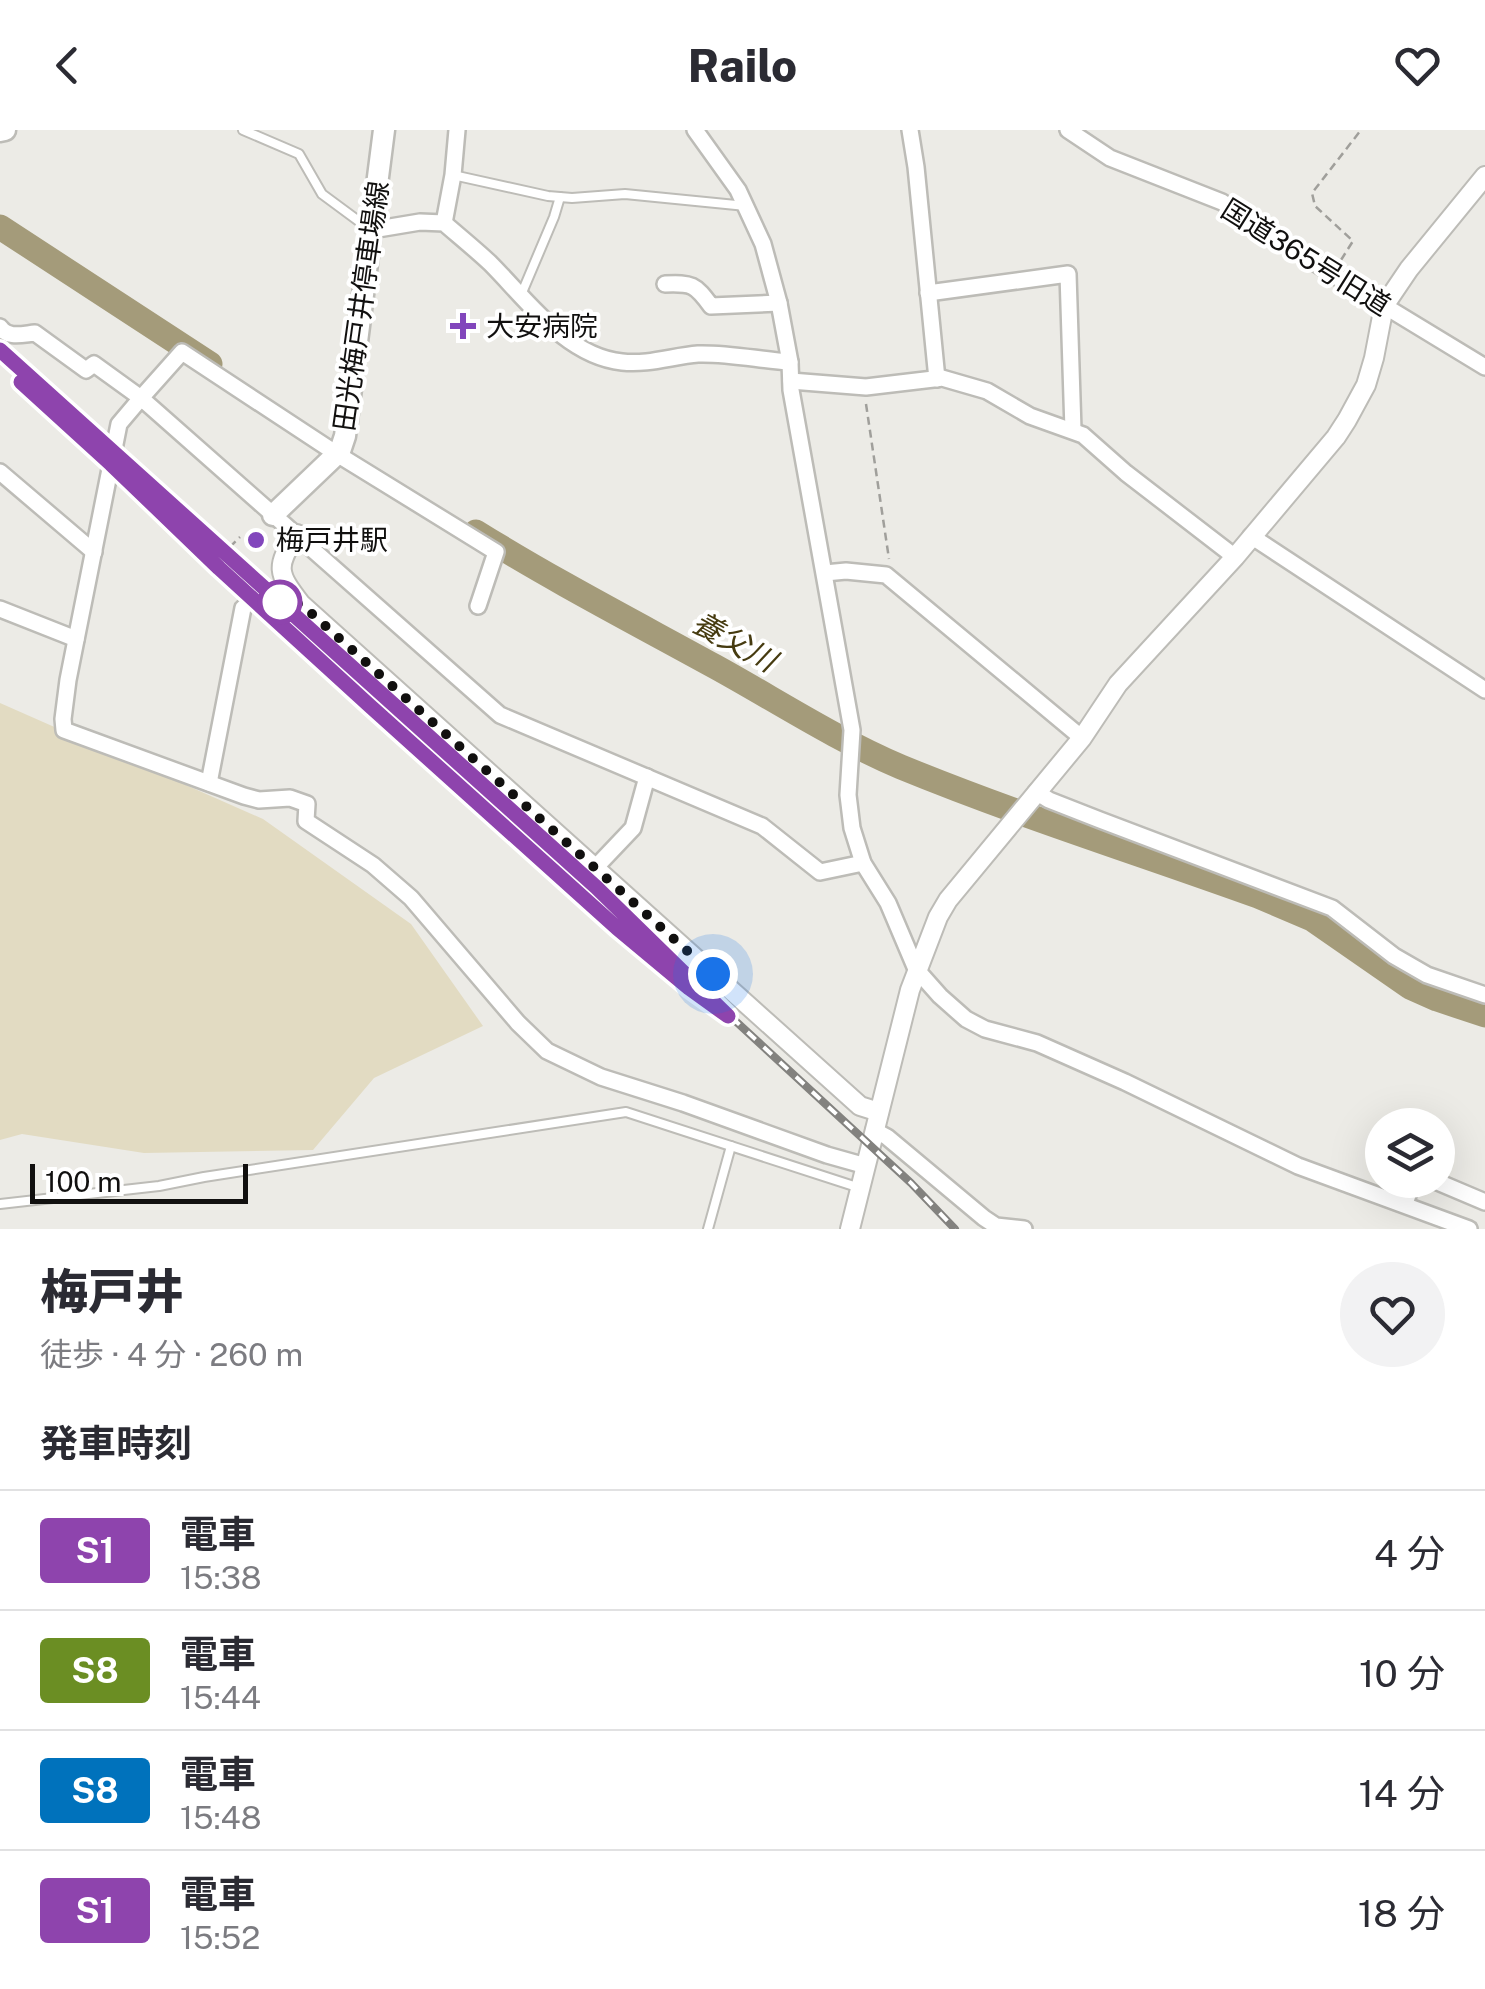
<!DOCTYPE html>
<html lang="ja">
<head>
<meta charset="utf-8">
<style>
	body { margin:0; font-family:"Public Sans","Noto Sans JP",sans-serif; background:#f2f2f3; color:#2b2b33; height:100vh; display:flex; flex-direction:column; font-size:38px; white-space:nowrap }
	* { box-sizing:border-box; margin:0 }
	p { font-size:32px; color:#7c7c81 }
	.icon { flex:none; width:55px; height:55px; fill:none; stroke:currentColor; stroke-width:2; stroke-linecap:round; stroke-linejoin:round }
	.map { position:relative; height:1099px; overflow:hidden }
	.panel { display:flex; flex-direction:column; background:#fff; flex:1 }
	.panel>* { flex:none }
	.badge { padding:0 20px; border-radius:8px; font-size:35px; line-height:65px }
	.buttons { position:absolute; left:1365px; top:978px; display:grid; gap:20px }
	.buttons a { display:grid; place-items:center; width:90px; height:90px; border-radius:50%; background:#fff; box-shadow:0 10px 40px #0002; font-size:50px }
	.scale { position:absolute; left:30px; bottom:25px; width:218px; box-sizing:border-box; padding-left:10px; border:5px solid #11100f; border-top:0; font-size:28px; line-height:35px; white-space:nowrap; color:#11100f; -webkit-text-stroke:8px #fff; paint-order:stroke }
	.you { position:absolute; width:50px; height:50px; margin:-25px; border:8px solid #fff; border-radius:50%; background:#1a73e8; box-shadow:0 0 0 15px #1a73e833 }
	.map>.badge { position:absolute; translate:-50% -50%; box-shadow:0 0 0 5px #fff }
	h2 { padding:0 40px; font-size:38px; line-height:90px }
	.round { display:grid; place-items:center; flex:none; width:105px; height:105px; border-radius:52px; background:#f2f2f3 }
	.headline { display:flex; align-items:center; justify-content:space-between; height:170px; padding:0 40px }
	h1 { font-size:48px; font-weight:800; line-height:75px }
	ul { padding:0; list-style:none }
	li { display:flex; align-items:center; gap:30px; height:120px; padding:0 40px; border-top:2px solid #e1e1e2 }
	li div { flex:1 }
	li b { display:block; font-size:38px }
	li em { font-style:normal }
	li .badge { min-width:110px; font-weight:700; text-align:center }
	header { display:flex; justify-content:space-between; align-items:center; height:130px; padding:0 40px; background:#fff; font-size:45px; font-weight:800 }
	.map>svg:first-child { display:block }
	.green { fill:#e2dbc2 }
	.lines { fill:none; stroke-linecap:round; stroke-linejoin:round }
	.river { stroke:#a49b7a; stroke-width:25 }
	.service-casing { stroke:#bdbcb7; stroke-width:12 }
	.minor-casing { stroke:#bdbcb7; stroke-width:20 }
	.tertiary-casing { stroke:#bdbcb7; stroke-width:22 }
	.secondary-casing { stroke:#bdbcb7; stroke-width:25 }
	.path { stroke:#a09f9b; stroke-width:2.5; stroke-dasharray:8 5; stroke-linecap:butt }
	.service { stroke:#fff; stroke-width:8 }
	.minor { stroke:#fff; stroke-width:15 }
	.tertiary { stroke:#fff; stroke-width:18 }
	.secondary { stroke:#fff; stroke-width:20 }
	.rail-casing { stroke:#83827f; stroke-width:8 }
	.rail { stroke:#fff; stroke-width:4; stroke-dasharray:11; stroke-linecap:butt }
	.line-casing { stroke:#fff; stroke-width:22 }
	.line { stroke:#8e44ad; stroke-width:15 }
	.walk { stroke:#11100f; stroke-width:10; stroke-dasharray:0 18 }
	.poi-dot { fill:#8246bc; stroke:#fff; stroke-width:4 }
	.stop-dot { fill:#fff; stroke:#8e44ad; stroke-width:5 }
	.labels { text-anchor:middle; stroke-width:8; stroke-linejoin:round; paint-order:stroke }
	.street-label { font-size:28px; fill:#11100f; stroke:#fff }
	.poi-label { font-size:28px; fill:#11100f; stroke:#fff; text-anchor:start }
	.water-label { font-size:30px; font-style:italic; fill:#463b10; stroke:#fff }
</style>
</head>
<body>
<header><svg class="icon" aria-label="back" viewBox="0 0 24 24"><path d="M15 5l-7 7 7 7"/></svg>Railo<svg class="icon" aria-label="heart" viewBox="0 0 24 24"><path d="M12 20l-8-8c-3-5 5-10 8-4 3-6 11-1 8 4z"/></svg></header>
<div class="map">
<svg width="1485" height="1099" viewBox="0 0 1485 1099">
	<rect width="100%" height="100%" fill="#ecebe6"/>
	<!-- green -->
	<path class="green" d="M0,573L263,689L411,794L483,896L374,948L313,1020L144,1023L22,1004L0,1010Z"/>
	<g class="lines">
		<!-- river -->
		<g class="river">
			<path d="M0,97L210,234"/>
			<path d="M476,402C553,450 634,492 714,536C776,570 835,609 901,637C1018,685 1139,723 1258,766L1312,789L1410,857L1437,869L1485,885"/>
		</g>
		<!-- service casing -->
		<g class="service-casing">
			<g id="service">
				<path d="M243,0L299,24L322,64L368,98"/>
				<path d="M453,45L548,66L572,68L625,64L746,76"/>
				<path d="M521,165L554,87L560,67"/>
				<path d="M0,1074L159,1056L204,1047L626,982L860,1058"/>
				<path d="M708,1099L731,1016"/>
			</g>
		</g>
		<!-- minor casing -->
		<g class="minor-casing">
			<g id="minor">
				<path d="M695,0L738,60L763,114L779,173L790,232L791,260L852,600L848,665L852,698L863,733L888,773L916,839L940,866L966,889L985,899L1037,913L1125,952L1298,1036L1469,1099"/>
				<path d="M910,0L916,37L937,249"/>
				<path d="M1068,0L1110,28L1222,72L1332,144L1485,237"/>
				<path d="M444,93L453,45L457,0"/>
				<path d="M372,100L420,92L444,93C459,106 475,119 490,133C527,170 566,226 622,232C648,235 673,226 698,224C728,223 760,230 790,232"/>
				<path d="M665,154C692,153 695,154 711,176L779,173"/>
				<path d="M928,163L1068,144L1073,300"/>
				<path d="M0,197C8,209 23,204 35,203L86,240L94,234L141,268L182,222L337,324L496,422L478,476"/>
				<path d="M791,251L866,257L942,248L987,261L1030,286L1083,305L1126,343L1235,427"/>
				<path d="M0,342L94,422"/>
				<path d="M1251,406L1485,560"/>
				<path d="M825,443L846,441L886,445L1082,608"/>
				<path d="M0,479L76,509"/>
				<path d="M209,653L243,478"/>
				<path d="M1036,662L1049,670L1100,690L1332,778L1394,826L1427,845L1485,865"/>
				<path d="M863,733L820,742L762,696L500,585L141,268L119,294L68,550L63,589L64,600L244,666L259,670L290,668L307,674L306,691L373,735L411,768L518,893L547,921L601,947L683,973L827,1025L866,1036"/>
				<path d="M595,738L633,698L647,647"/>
				<path d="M874,1000L887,1007L984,1088L996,1096L1024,1099"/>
				<path d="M1433,1050L1485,1072"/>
				<path d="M1405,1074L1413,1050"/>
			</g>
		</g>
		<!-- tertiary casing -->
		<g class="tertiary-casing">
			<g id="tertiary">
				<path d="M297,404C275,437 277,443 301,474L860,976L879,982"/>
				<path d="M850,1099L910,860L938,787L948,770L1082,608L1118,554L1235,427L1336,307L1347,290L1366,255L1374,228L1384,176L1409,139L1485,46"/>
			</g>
		</g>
		<!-- secondary casing -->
		<g class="secondary-casing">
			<g id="secondary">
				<path d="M0,1L5,0"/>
				<path d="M273,385L340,321L345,306L384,0"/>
			</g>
		</g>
		<!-- path -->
		<g class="path">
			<path d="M1341,130L1353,111L1315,76L1312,63L1361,0"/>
			<path d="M866,274L889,429"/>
			<path d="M227,435L219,428L240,407"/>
		</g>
		<!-- service -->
		<use href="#service" class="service"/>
		<!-- minor -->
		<use href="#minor" class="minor"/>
		<!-- tertiary -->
		<use href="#tertiary" class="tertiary"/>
		<!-- secondary -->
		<use href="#secondary" class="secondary"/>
		<!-- rail casing -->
		<g class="rail-casing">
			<g id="rail">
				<path d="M0,220L596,757L729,885L911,1053L955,1099"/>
				<path d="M200,419L370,576L638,815"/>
			</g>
		</g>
		<!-- rail -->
		<use href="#rail" class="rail"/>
	</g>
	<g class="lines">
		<!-- line casing -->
		<g class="line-casing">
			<path id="line" d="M0,220L596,757L728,886L689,858L617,798L370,576L219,438L111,334L21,252"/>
		</g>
		<!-- line -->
		<use href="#line" class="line"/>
		<!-- walk -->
		<path class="walk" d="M280,472L301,474L713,844"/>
	</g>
	<!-- markers -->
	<g class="poi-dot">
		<path d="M458 181h10v10h10v10h-10v10h-10v-10h-10v-10h10z"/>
		<circle cx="256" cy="410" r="10"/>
	</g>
	<circle class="stop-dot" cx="280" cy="472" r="20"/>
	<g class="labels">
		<!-- street labels -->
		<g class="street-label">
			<text transform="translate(1306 127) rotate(32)" y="10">国道365号旧道</text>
			<text transform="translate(361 176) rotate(-82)" y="10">田光梅戸井停車場線</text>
		</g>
		<!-- poi labels -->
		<g class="poi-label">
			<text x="486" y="206">大安病院</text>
			<text x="276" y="420">梅戸井駅</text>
		</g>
		<!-- water labels -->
		<g class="water-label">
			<text transform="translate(734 512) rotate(29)" y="10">養父川</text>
		</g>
	</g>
</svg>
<div class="buttons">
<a><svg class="icon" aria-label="layers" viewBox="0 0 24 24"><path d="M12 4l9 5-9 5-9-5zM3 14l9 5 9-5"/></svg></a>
</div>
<div class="scale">100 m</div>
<div class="you" style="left:713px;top:844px"></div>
</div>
<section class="panel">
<div class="headline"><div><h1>梅戸井</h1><p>徒歩 · 4 分 · 260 m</p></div><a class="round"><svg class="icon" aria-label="heart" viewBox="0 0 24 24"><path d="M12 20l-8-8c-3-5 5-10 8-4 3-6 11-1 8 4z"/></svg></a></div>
<h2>発車時刻</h2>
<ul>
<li><span class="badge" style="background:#8e44ad;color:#fff">S1</span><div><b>電車</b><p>15:38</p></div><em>4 分</em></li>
<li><span class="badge" style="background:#6b8e23;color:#fff">S8</span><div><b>電車</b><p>15:44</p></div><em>10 分</em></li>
<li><span class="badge" style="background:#0072bc;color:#fff">S8</span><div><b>電車</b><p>15:48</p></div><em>14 分</em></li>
<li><span class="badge" style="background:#8e44ad;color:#fff">S1</span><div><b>電車</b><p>15:52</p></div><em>18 分</em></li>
</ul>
</section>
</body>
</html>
